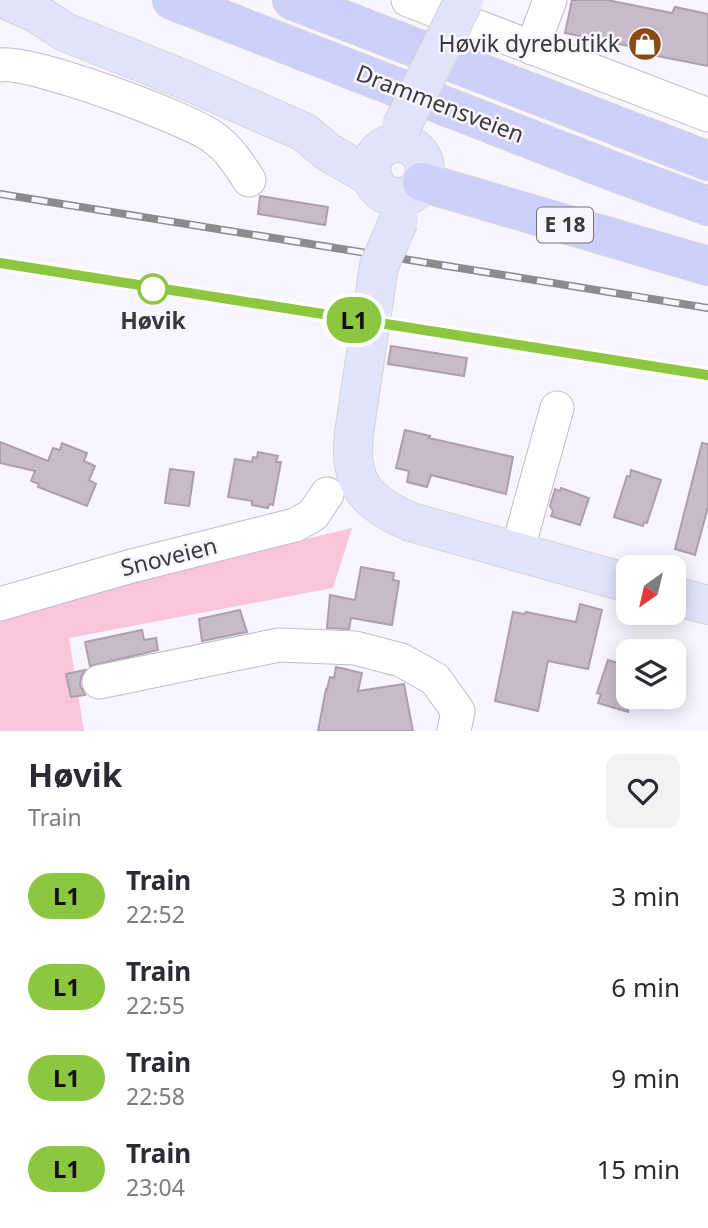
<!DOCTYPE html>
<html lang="en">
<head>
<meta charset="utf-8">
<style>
	body { margin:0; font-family:"Noto Sans",sans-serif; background:#f2f2f3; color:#2b2b33; height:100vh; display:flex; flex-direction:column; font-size:26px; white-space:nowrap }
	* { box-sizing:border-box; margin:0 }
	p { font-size:23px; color:#7c7c81 }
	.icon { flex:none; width:38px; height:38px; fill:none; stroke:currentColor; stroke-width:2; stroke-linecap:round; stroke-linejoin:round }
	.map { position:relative; height:731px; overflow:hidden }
	.panel { display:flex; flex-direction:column; background:#fff; flex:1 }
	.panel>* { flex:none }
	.badge { padding:0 14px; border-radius:23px; font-size:24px; line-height:46px }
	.needle { width:46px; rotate:214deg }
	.buttons { position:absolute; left:616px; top:555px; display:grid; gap:14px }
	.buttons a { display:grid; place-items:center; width:70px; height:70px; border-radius:14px; background:#fff; box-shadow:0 4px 18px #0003; font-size:35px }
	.map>.badge { position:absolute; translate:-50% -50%; box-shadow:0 0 0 4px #fff }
	.round { display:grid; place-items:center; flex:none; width:74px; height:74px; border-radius:14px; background:#f2f2f3 }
	.overview { display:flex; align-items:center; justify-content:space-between; height:119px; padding:0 28px }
	h1 { font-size:33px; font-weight:700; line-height:52px }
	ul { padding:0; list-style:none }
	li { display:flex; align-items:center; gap:21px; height:91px; padding:0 28px }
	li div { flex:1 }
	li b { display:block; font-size:26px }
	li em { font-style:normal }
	li .badge { min-width:77px; font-weight:700; text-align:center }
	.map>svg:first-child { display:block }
	.green { fill:#f9c5dd }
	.building { fill:#c8bbc8; stroke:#ac9fac; stroke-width:2 }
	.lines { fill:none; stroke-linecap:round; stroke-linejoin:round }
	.minor-casing { stroke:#c1baca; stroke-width:35 }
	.major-casing { stroke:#d4d3d5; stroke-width:40 }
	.highway-casing { stroke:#d4d3d5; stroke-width:40 }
	.minor { stroke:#fff; stroke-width:33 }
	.major { stroke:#e2e3fd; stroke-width:38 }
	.highway { stroke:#ced0fc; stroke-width:38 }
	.rail-casing { stroke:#8d8a91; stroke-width:8 }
	.rail { stroke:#f9f5ff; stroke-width:5; stroke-dasharray:16; stroke-linecap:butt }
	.major-bridge-casing { stroke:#d4d3d5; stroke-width:40; stroke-linecap:butt }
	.major-bridge { stroke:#e2e3fd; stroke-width:38 }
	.line-casing { stroke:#fff; stroke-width:16 }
	.line { stroke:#8dc63f; stroke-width:10 }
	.stop-dot { fill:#fff; stroke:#8dc63f; stroke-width:3.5 }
	.labels { text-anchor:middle; stroke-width:5; stroke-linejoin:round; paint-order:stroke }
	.shield { fill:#f9f5ff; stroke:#747178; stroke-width:2 }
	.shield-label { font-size:21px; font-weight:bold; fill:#3b383e }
	.poi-label { font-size:23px; fill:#3b383e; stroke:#f9f5ff; text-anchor:end }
	.street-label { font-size:23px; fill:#3b383e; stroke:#f9f5ff }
	.stop-label { font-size:23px; font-weight:bold; fill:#3b383e; stroke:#f9f5ff }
</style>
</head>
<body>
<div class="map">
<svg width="708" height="731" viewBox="0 0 708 731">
	<rect width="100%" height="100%" fill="#f9f5ff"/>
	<!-- green -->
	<path class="green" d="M352,528L333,588L69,638L84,731H0V622L76,594Z"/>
	<!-- building -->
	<g class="building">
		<path d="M572,0H607L672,13L675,7L708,14V66L652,55L653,51L565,33Z"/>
		<path d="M260,196L328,207L325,225L258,214Z"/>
		<path d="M391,346L467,358L464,376L388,364Z"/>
		<path d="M405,430L430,436L429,438L513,457L506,494L431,475L427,487L407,482L409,471L396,468Z"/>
		<path d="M0,442L48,461L53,448L60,450L62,443L87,453L84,461L95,466L89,480L96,484L87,506L38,487L39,484L31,481L35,471L0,463Z"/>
		<path d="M702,443L708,444V507L695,555L675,549Z"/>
		<path d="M258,452L278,456L276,462H281L273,505L269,504L268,508L252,505V501L228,497L235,459L252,462L253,457L257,458Z"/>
		<path d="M170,469L194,472L189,506L165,503Z"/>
		<path d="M631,470L661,480L647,523L644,522L643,526L614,517L627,476L630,477Z"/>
		<path d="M561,488L589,498L580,525L551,516L553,511L550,506L555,489L560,491Z"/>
		<path d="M361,567L394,573L393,580L399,581L392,625L351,618L349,629L327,628L330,595L355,600Z"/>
		<path d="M580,604L602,610L588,669L548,661L538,711L495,701L513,612L524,614L526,612L576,622Z"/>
		<path d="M240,610L247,632L202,641L199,619Z"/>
		<path d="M142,630L144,640L156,638L158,650L90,666L85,642Z"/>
		<path d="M608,660L628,666V712L598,703L601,694L597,693Z"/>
		<path d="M336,667L362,673L358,691L404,684L413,731H318L326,689H327L330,677L334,678Z"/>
		<path d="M85,670L81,677L80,685L85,695L71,697L66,674Z"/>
	</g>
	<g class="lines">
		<!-- minor casing -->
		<g class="minor-casing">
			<g id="minor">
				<path d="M408,0L708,115"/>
				<path d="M532,48L550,0"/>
				<path d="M0,65C30,60 188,118 214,138C229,149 239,164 249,180"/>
				<path d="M517,552L557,408"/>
				<path d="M0,604L128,567L295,525L313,515L327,494"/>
				<path d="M99,682L279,645L355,648L401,660L435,679L458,711L454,731"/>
			</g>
		</g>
		<!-- major casing -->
		<g class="major-casing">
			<g id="major">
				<path d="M6,0L34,12L65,32L183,79L304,132L328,152L373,178"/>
				<circle cx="398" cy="170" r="27"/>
				<path d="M354,433C348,483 366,503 411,522L628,583"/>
				<path d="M674,596L708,605"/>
			</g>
		</g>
		<!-- highway casing -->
		<g class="highway-casing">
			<g id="highway">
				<path d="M172,0L620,174L708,206"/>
				<path d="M292,0L708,161"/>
				<path d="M422,182L708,266"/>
			</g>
		</g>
		<!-- minor -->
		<use href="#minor" class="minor"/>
		<!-- major -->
		<use href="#major" class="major"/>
		<!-- highway -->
		<use href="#highway" class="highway"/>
		<!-- rail casing -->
		<g class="rail-casing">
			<g id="rail">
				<path d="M0,194L708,308"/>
				<path d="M0,263L708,375"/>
			</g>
		</g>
		<!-- rail -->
		<use href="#rail" class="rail"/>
		<!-- major-bridge casing -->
		<g class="major-bridge-casing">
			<g id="major-bridge">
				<path d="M401,128L464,0"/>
				<path d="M354,433L379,266L399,220"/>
			</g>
		</g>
		<!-- major-bridge -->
		<use href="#major-bridge" class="major-bridge"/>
	</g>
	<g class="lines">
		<!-- line casing -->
		<g class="line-casing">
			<path id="line" d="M0,263L708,375"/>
		</g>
		<!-- line -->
		<use href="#line" class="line"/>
	</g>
	<!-- icons -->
	<defs>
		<g id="shop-disc" transform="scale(1.75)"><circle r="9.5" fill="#8a4a13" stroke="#f9f5ff"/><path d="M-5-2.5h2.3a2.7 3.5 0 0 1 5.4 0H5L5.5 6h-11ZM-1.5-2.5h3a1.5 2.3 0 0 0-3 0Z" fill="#fff"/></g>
	</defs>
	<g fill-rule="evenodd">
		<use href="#shop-disc" x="645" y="44"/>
	</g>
	<!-- markers -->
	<circle class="stop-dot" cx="153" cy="289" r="14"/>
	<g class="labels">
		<!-- shield labels -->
		<rect class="shield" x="537" y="207.5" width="56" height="35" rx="5"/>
		<g class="shield-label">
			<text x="565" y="232">E 18</text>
		</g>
		<!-- poi labels -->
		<g class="poi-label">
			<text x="620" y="52">Høvik dyrebutikk</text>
		</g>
		<!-- street labels -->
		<g class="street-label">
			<text transform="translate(440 104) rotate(21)" y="8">Drammensveien</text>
			<text transform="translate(169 557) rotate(-14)" y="8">Snoveien</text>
		</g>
		<!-- stop labels -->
		<g class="stop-label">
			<text x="153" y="329">Høvik</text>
		</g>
	</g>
</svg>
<div class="buttons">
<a><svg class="needle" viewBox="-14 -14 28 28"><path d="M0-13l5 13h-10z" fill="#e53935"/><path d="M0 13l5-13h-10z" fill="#7c7c81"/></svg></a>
<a><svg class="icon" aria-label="layers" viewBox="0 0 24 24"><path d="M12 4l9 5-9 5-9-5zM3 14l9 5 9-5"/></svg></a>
</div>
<b class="badge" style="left:354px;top:320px;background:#8dc63f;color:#111">L1</b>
</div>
<section class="panel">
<div class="overview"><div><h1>Høvik</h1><p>Train</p></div><a class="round"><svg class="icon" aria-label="heart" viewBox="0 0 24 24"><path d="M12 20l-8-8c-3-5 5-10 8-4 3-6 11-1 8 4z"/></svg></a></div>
<ul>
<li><span class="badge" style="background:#8dc63f;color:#111">L1</span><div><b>Train</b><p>22:52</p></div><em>3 min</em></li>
<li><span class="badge" style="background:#8dc63f;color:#111">L1</span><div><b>Train</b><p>22:55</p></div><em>6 min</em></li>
<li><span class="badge" style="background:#8dc63f;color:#111">L1</span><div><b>Train</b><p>22:58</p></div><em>9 min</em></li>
<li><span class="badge" style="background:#8dc63f;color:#111">L1</span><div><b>Train</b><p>23:04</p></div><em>15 min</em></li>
</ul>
</section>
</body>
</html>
